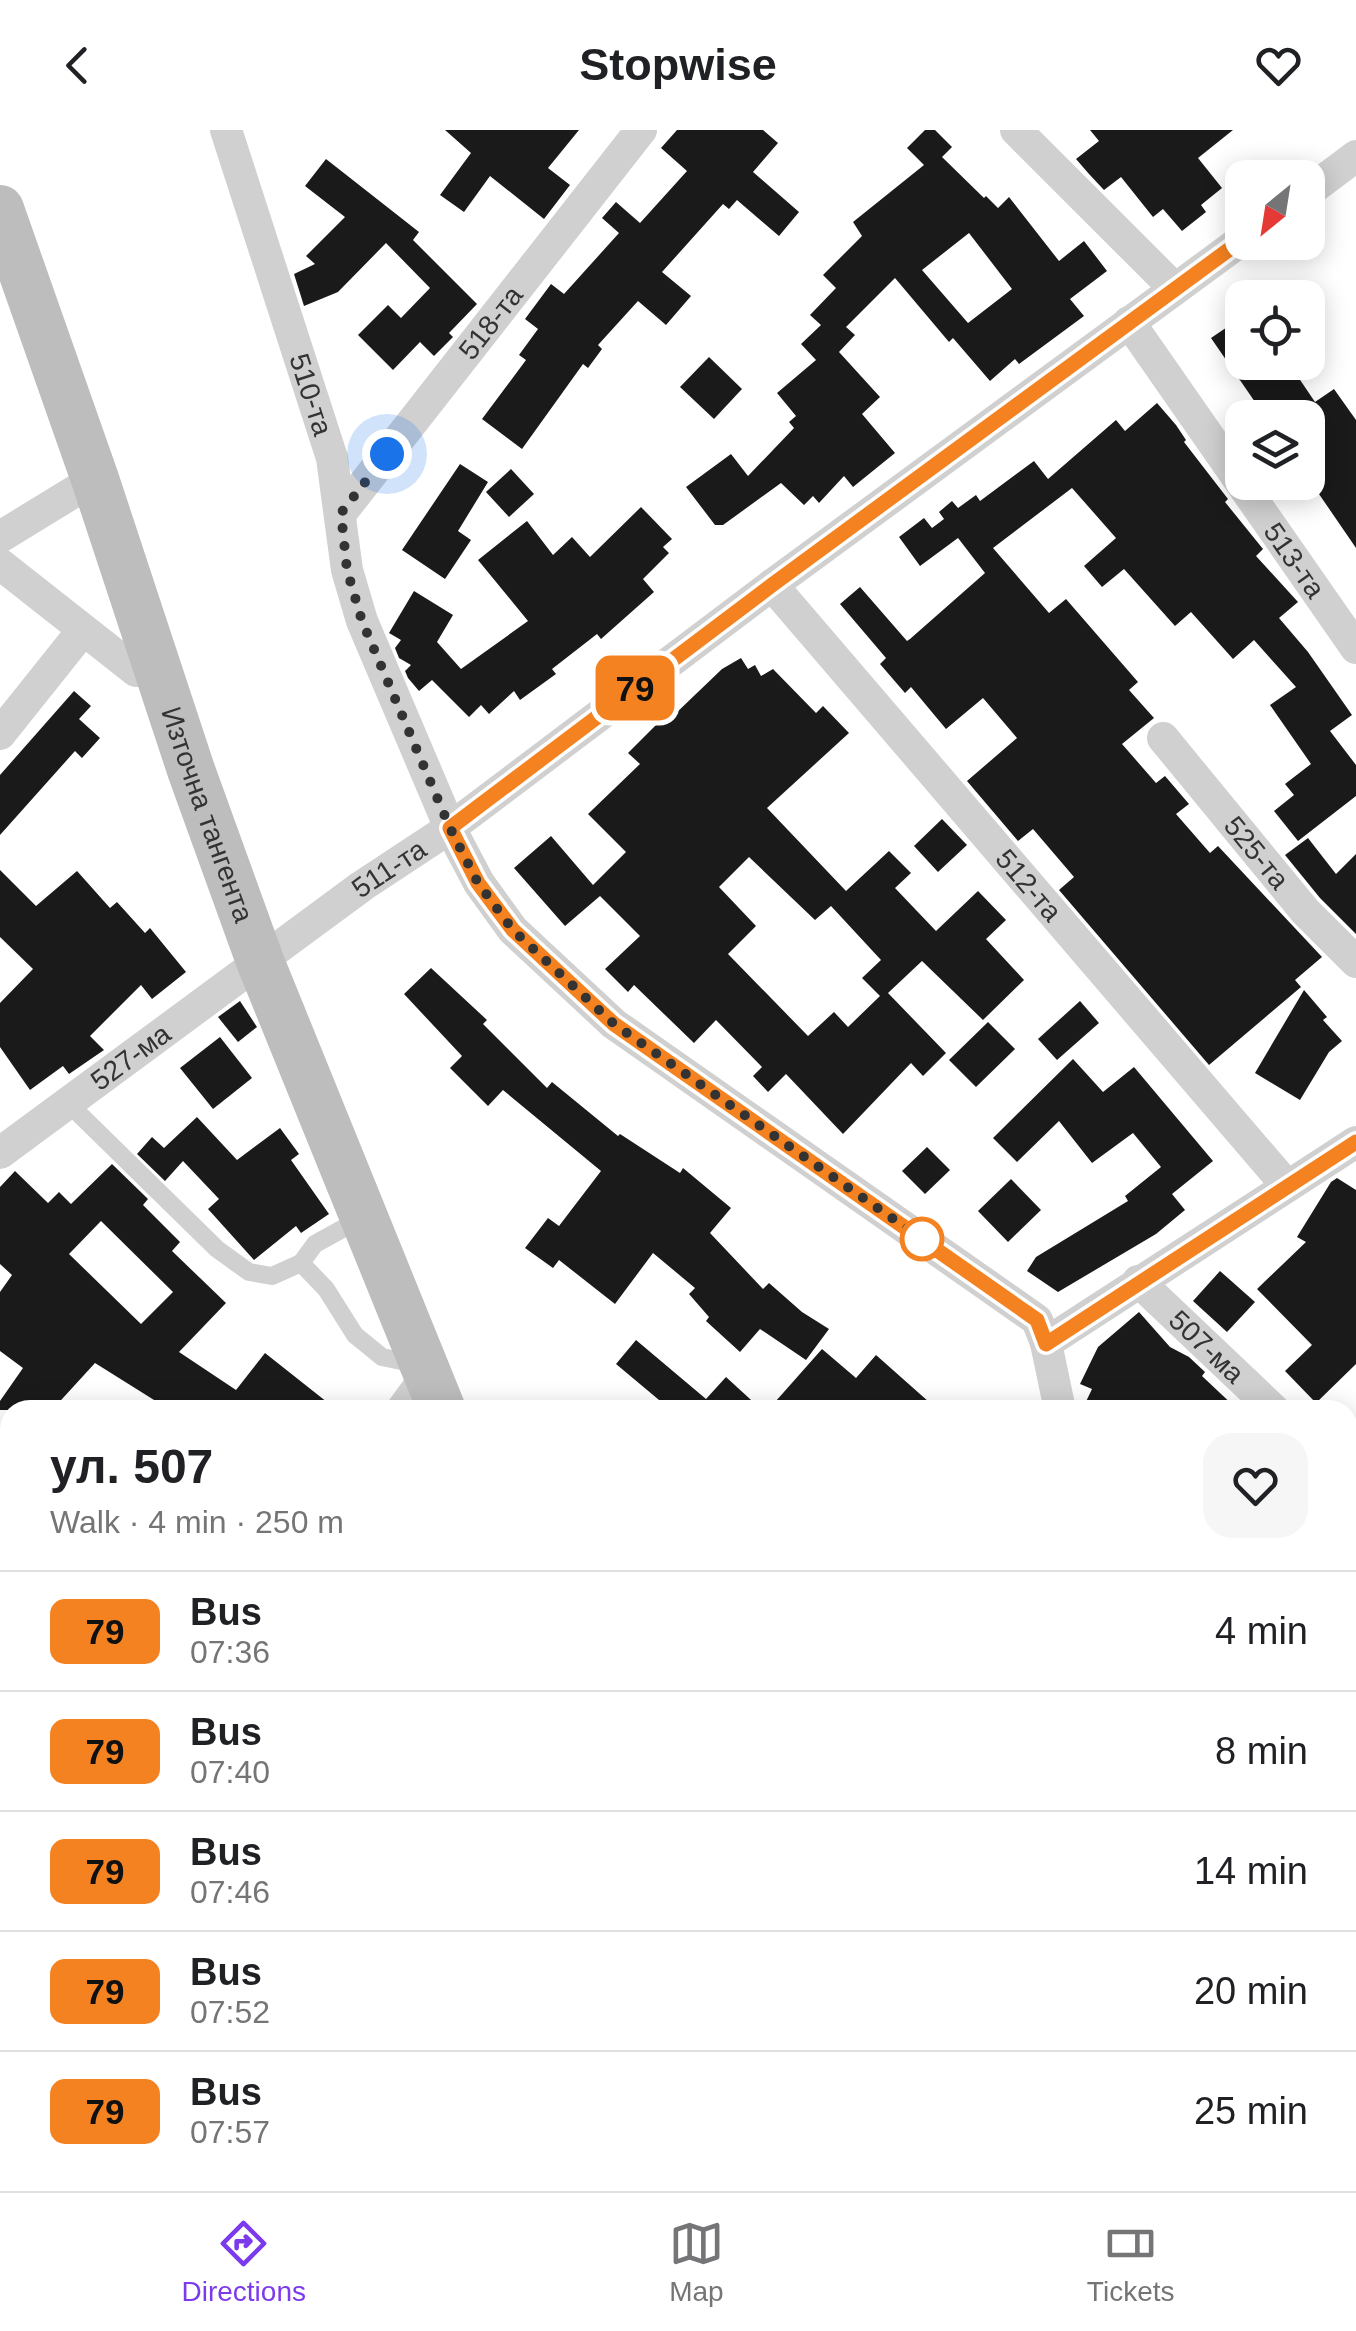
<!DOCTYPE html>
<html lang="en">
<head>
<meta charset="utf-8">
<style>
	body { margin:0; font-family:Arial,sans-serif; background:#f6f6f6; color:#202124; height:100vh; display:flex; flex-direction:column; font-size:38px; white-space:nowrap }
	* { box-sizing:border-box; margin:0 }
	p { font-size:32px; color:#757577 }
	.icon { flex:none; width:55px; height:55px; fill:none; stroke:currentColor; stroke-width:2; stroke-linecap:round; stroke-linejoin:round }
	.map { position:relative; flex:1; overflow:hidden }
	.sheet { position:absolute; left:0px; top:1270px; width:1358px; height:792px; display:flex; flex-direction:column; background:#fff; border-radius:30px 30px 0 0; box-shadow:0 5px 25px #0003 }
	.sheet>* { flex:none }
	.badge { padding:0 20px; border-radius:15px; font-size:35px; line-height:65px }
	.needle { width:65px; rotate:210deg }
	.fabs { position:absolute; left:1225px; top:30px; display:grid; gap:20px }
	.fabs a { display:grid; place-items:center; width:100px; height:100px; border-radius:20px; background:#fff; box-shadow:0 5px 25px #0003; font-size:50px }
	.you { position:absolute; width:50px; height:50px; margin:-25px; border:8px solid #fff; border-radius:50%; background:#1a73e8; box-shadow:0 0 0 15px #1a73e833 }
	.map>.badge { position:absolute; translate:-50% -50%; box-shadow:0 0 0 5px #fff }
	.round { display:grid; place-items:center; flex:none; width:105px; height:105px; border-radius:30px; background:#f6f6f6 }
	.overview { display:flex; align-items:center; justify-content:space-between; height:170px; padding:0 50px }
	h1 { font-size:48px; font-weight:600; line-height:75px }
	ul { padding:0; list-style:none }
	li { display:flex; align-items:center; gap:30px; height:120px; padding:0 50px; border-top:2px solid #e0e0e0 }
	li div { flex:1 }
	li b { display:block; font-size:38px }
	li em { font-style:normal }
	li .badge { min-width:110px; font-weight:700; text-align:center }
	header { display:flex; justify-content:space-between; align-items:center; height:130px; padding:0 50px; background:#fff; font-size:45px; font-weight:600 }
	.menu { display:flex; justify-content:space-around; align-items:center; height:140px; border-top:2px solid #e0e0e0; background:#fff; font-size:28px; color:#757577 }
	.menu a { display:grid; justify-items:center; gap:5px }
	.menu .on { color:#7c3aed }
	.map>svg:first-child { display:block }
	.building { fill:#1a1a1a; fill-rule:evenodd }
	.lines { fill:none; stroke-linecap:round; stroke-linejoin:round }
	.lane { stroke:#d0d0d0; stroke-width:18 }
	.street { stroke:#d0d0d0; stroke-width:32 }
	.secondary { stroke:#bdbdbd; stroke-width:48 }
	.line-casing { stroke:#fff; stroke-width:22 }
	.line { stroke:#f58220; stroke-width:15 }
	.walk { stroke:#333; stroke-width:10; stroke-dasharray:0 18 }
	.stop-dot { fill:#fff; stroke:#f58220; stroke-width:5 }
	.labels { text-anchor:middle; stroke-width:10; stroke-linejoin:round; paint-order:stroke }
	.street-label { font-size:28px; fill:#333; stroke:#fff }
</style>
</head>
<body>
<header><svg class="icon" aria-label="back" viewBox="0 0 24 24"><path d="M15 5l-7 7 7 7"/></svg>Stopwise<svg class="icon" aria-label="heart" viewBox="0 0 24 24"><path d="M12 20l-8-8c-3-5 5-10 8-4 3-6 11-1 8 4z"/></svg></header>
<div class="map">
<svg width="1356" height="2061" viewBox="0 0 1356 2061">
	<rect width="100%" height="100%" fill="#fff"/>
	<!-- building -->
	<g class="building">
		<path d="M445,0H579L548,38L570,55L544,89L490,46L464,82L440,65L471,23Z"/>
		<path d="M677,0H763L778,13L753,42L799,82L779,106L737,70L729,79L723,74L662,142L691,166L666,195L638,171L598,215L602,219L588,238L583,234L522,319L482,289L526,230L519,225L538,199L525,189L551,154L564,164L619,103L602,88L616,72L640,93L687,41L661,18Z"/>
		<path d="M925,0H935L952,17L942,27L984,68L986,66L998,78L1009,67L1059,131L1084,111L1107,141L1070,169L1084,186L1019,234L1015,229L990,251L953,208L949,212L895,148L846,197L855,205L839,222L880,267L862,284L895,323L853,357L844,346L819,373L813,366L804,375L781,353L723,395H715L686,357L731,324L748,346L794,298L789,292L796,286L777,263L816,230L801,214L821,195L810,185L836,158L823,145L862,106L853,92L924,35L907,18ZM969,103L1012,159L968,193L922,140Z"/>
		<path d="M1090,0H1233L1198,28L1222,58L1201,75L1206,82L1182,101L1163,79L1153,87L1121,47L1104,60L1089,44L1076,29L1099,11Z"/>
		<path d="M326,29L419,102L413,110L477,174L449,203L453,207L434,226L420,212L393,240L358,205L388,175L401,188L430,158L386,113L338,162L304,176L294,144L315,134L306,126L345,87L305,56Z"/>
		<path d="M1242,187V232H1288L1315,272L1334,259L1356,290V418L1308,348V288H1266L1211,208Z"/>
		<path d="M709,227L742,259L714,289L680,257Z"/>
		<path d="M1157,273L1176,295L1186,310L1184,312L1228,369L1225,372L1263,419L1256,426L1298,472L1279,488L1308,522L1352,585L1330,601L1356,635V666L1298,711L1274,681L1294,665L1285,654L1311,634L1270,575L1296,557L1254,510L1233,529L1191,482L1175,496L1124,439L1102,457L1084,436L1116,408L1072,358L993,418L1049,483L1066,469L1138,552L1129,560L1154,588L1122,614L1156,653L1165,646L1189,674L1176,684L1210,723L1218,716L1322,827L1295,850L1301,857L1209,935L1059,760L1074,747L1033,699L1018,711L967,651L1017,608L983,568L946,599L911,557L905,563L880,534L886,528L840,474L860,457L907,511L910,509L985,443L958,408L920,436L899,407L924,388L932,398L944,389L939,382L952,371L958,378L976,365L980,371L1034,331L1048,349L1116,290L1125,301Z"/>
		<path d="M460,334L488,352L458,401L471,410L445,449L402,420Z"/>
		<path d="M511,339L534,364L509,387L486,362Z"/>
		<path d="M641,377L672,409L663,417L669,423L643,449L654,462L601,509L597,504L552,539L556,544L520,570L514,561L489,584L481,575L469,587L432,550L419,561L408,548L405,541L411,535L399,528L395,518L401,510L389,503L414,461L453,485L437,512L461,539L528,491L478,430L527,391L553,425L572,407L590,427Z"/>
		<path d="M741,528L748,539L755,535L761,546L773,539L816,583L823,576L849,603L767,678L846,761L889,721L911,743L895,758L936,801L978,761L1006,790L986,809L1024,850L983,890L922,831L888,863L946,923L923,946L911,933L843,1004L786,944L768,962L753,946L762,937L716,890L694,913L634,855L628,862L605,839L640,806L600,766L565,796L514,738L551,706L593,755L626,722L588,684L640,634L628,623L669,582L673,586L722,539ZM749,727L815,790L831,776L881,830L862,848L880,866L848,897L834,882L808,906L728,824L756,796L719,757Z"/>
		<path d="M74,561L91,576L79,589L100,608L82,628L75,621L0,705V645Z"/>
		<path d="M942,689L967,715L938,742L914,716Z"/>
		<path d="M1308,708L1336,744L1356,724V804L1320,768L1285,725Z"/>
		<path d="M0,740L36,776L77,741L110,778L117,772L145,803L150,798L186,842L152,869L141,855L90,906L104,920L69,944L63,936L30,960L0,917V873L33,839L0,807Z"/>
		<path d="M431,838L487,890L483,894L547,958L552,952L618,1006L620,1004L680,1043L683,1038L731,1078L710,1103L763,1159L769,1153L802,1182L829,1199L806,1230L760,1199L740,1222L706,1191L709,1187L689,1164L695,1158L653,1123L615,1174L559,1130L553,1138L525,1118L548,1088L559,1096L601,1041L503,960L488,976L450,938L462,926L404,864Z"/>
		<path d="M1304,860L1327,887L1323,890L1342,911L1329,922L1300,970L1255,943Z"/>
		<path d="M240,871L257,897L238,912L218,887Z"/>
		<path d="M1080,871L1099,893L1057,930L1038,909Z"/>
		<path d="M988,892L1015,919L976,957L949,930Z"/>
		<path d="M220,907L252,948L213,979L180,938Z"/>
		<path d="M1073,929L1103,962L1134,937L1213,1031L1172,1064L1185,1080L1156,1104L1058,1162L1027,1141L1036,1127L1128,1071L1125,1066L1161,1037L1133,1003L1092,1033L1059,991L1017,1032L993,1008Z"/>
		<path d="M197,987L237,1030L280,998L299,1024L291,1030L329,1084L301,1103L296,1096L254,1130L208,1079L219,1069L183,1031L165,1051L137,1024L152,1007L164,1018Z"/>
		<path d="M927,1017L950,1040L925,1064L902,1041Z"/>
		<path d="M112,1034L148,1069L143,1075L180,1112L172,1121L226,1173L179,1222L236,1260L265,1223L337,1280H170L95,1233L52,1280H0V1271L23,1238L0,1221V1162L12,1145L0,1134V1057L15,1041L48,1073L59,1062L71,1074ZM101,1091L173,1162L141,1194L69,1124Z"/>
		<path d="M1337,1048L1356,1060V1234L1316,1273L1285,1241L1312,1215L1257,1159L1306,1112L1297,1107L1331,1052Z"/>
		<path d="M1011,1049L1041,1080L1008,1112L978,1081Z"/>
		<path d="M1220,1141L1255,1172L1227,1202L1193,1171Z"/>
		<path d="M1139,1182L1170,1217L1189,1227L1205,1242L1202,1246L1238,1280H1082L1092,1259L1080,1254L1098,1217Z"/>
		<path d="M636,1210L706,1269L726,1247L762,1280H671L616,1234Z"/>
		<path d="M822,1219L856,1248L876,1225L938,1280H768Z"/>
	</g>
	<g class="lines">
		<!-- lane -->
		<g class="lane">
			<path d="M68,973L217,1119L249,1142L272,1146L301,1133L326,1159L355,1205L382,1227L425,1236L393,1280"/>
			<path d="M301,1133L315,1114L344,1098"/>
			<path d="M1348,2044L1356,2038"/>
			<path d="M1323,2061L1336,2052"/>
		</g>
		<!-- street -->
		<g class="street">
			<path id="s1" d="M226,0L332,328L347,440L362,491L450,698L479,753L513,800L614,894L1037,1190L1046,1213L1060,1280"/>
			<path d="M1016,0L1175,159"/>
			<path d="M1308,62L1356,26"/>
			<path id="s2" d="M1129,192L1356,518"/>
			<path id="s3" d="M341,383L641,0"/>
			<path d="M0,407L95,349"/>
			<path d="M0,434L136,541"/>
			<path id="s4" d="M772,455L1287,1056"/>
			<path d="M0,604L83,500"/>
			<path id="s5" d="M1163,608L1305,781L1356,832"/>
			<path id="s6" d="M0,1023L362,756L450,698L772,455L1242,110"/>
			<path id="s7" d="M1138,1151L1274,1280"/>
			<path d="M1046,1213L1356,1012"/>
			<path d="M0,1342L10,1350"/>
			<path d="M1348,1349L1356,1357"/>
			<path d="M0,1603L10,1616"/>
			<path d="M1348,1837L1356,1849"/>
			<path d="M319,2052L325,2061"/>
			<path d="M515,2052L523,2061"/>
			<path d="M793,2052L796,2061"/>
			<path d="M837,2061L847,2052"/>
		</g>
		<!-- secondary -->
		<g class="secondary">
			<path id="s8" d="M0,79L95,349L191,640L260,831L442,1280"/>
			<path d="M407,2061L412,2052"/>
		</g>
	</g>
	<g class="lines">
		<!-- line casing -->
		<g class="line-casing">
			<path id="line" d="M1242,110L772,455L450,698L478,753L513,800L614,894L1037,1190L1046,1214L1356,1012"/>
		</g>
		<!-- line -->
		<use href="#line" class="line"/>
		<!-- walk -->
		<path class="walk" d="M387,324L341,383L347,440L362,491L450,698L478,753L513,800L614,894L922,1109"/>
	</g>
	<!-- markers -->
	<circle class="stop-dot" cx="922" cy="1109" r="20"/>
	<g class="labels">
		<!-- street labels -->
		<g class="street-label">
			<text dy="10" stroke="none"><textPath href="#s3" startOffset="242">518-та</textPath></text>
			<text dy="10" stroke="none"><textPath href="#s1" startOffset="278">510-та</textPath></text>
			<text dy="10" stroke="none"><textPath href="#s2" startOffset="290">513-та</textPath></text>
			<text dy="10" stroke="none"><textPath href="#s8" startOffset="640">Източна тангента</textPath></text>
			<text dy="10" stroke="none"><textPath href="#s5" startOffset="148">525-та</textPath></text>
			<text dy="10" stroke="none"><textPath href="#s6" startOffset="482">511-та</textPath></text>
			<text dy="10" stroke="none"><textPath href="#s4" startOffset="395">512-та</textPath></text>
			<text dy="10" stroke="none"><textPath href="#s6" startOffset="162">527-ма</textPath></text>
			<text dy="10" stroke="none"><textPath href="#s7" startOffset="95">507-ма</textPath></text>
		</g>
	</g>
</svg>
<div class="fabs">
<a><svg class="needle" viewBox="-14 -14 28 28"><path d="M0-13l5 13h-10z" fill="#e53935"/><path d="M0 13l5-13h-10z" fill="#757577"/></svg></a>
<a><svg class="icon" aria-label="locate" viewBox="0 0 24 24"><circle cx="12" cy="12" r="6"/><path d="M12 2v4M12 18v4M2 12h4M18 12h4"/></svg></a>
<a><svg class="icon" aria-label="layers" viewBox="0 0 24 24"><path d="M12 4l9 5-9 5-9-5zM3 14l9 5 9-5"/></svg></a>
</div>
<div class="you" style="left:387px;top:324px"></div>
<b class="badge" style="left:635px;top:558px;background:#f58220;color:#111">79</b>
<section class="sheet">
<div class="overview"><div><h1>ул. 507</h1><p>Walk · 4 min · 250 m</p></div><a class="round"><svg class="icon" aria-label="heart" viewBox="0 0 24 24"><path d="M12 20l-8-8c-3-5 5-10 8-4 3-6 11-1 8 4z"/></svg></a></div>
<ul>
<li><span class="badge" style="background:#f58220;color:#111">79</span><div><b>Bus</b><p>07:36</p></div><em>4 min</em></li>
<li><span class="badge" style="background:#f58220;color:#111">79</span><div><b>Bus</b><p>07:40</p></div><em>8 min</em></li>
<li><span class="badge" style="background:#f58220;color:#111">79</span><div><b>Bus</b><p>07:46</p></div><em>14 min</em></li>
<li><span class="badge" style="background:#f58220;color:#111">79</span><div><b>Bus</b><p>07:52</p></div><em>20 min</em></li>
<li><span class="badge" style="background:#f58220;color:#111">79</span><div><b>Bus</b><p>07:57</p></div><em>25 min</em></li>
</ul>
</section>
</div>
<nav class="menu">
<a class="on"><svg class="icon" aria-label="directions" viewBox="0 0 24 24"><path d="M12 3l9 9-9 9-9-9zM9 14v-3h6M13 9l2 2-2 2"/></svg>Directions</a>
<a><svg class="icon" aria-label="map" viewBox="0 0 24 24"><path d="M3 6l6-2 6 2 6-2v14l-6 2-6-2-6 2zM9 4v14M15 6v14"/></svg>Map</a>
<a><svg class="icon" aria-label="tickets" viewBox="0 0 24 24"><path d="M3 7h18v10H3zM15 7v10"/></svg>Tickets</a>
</nav>
</body>
</html>
